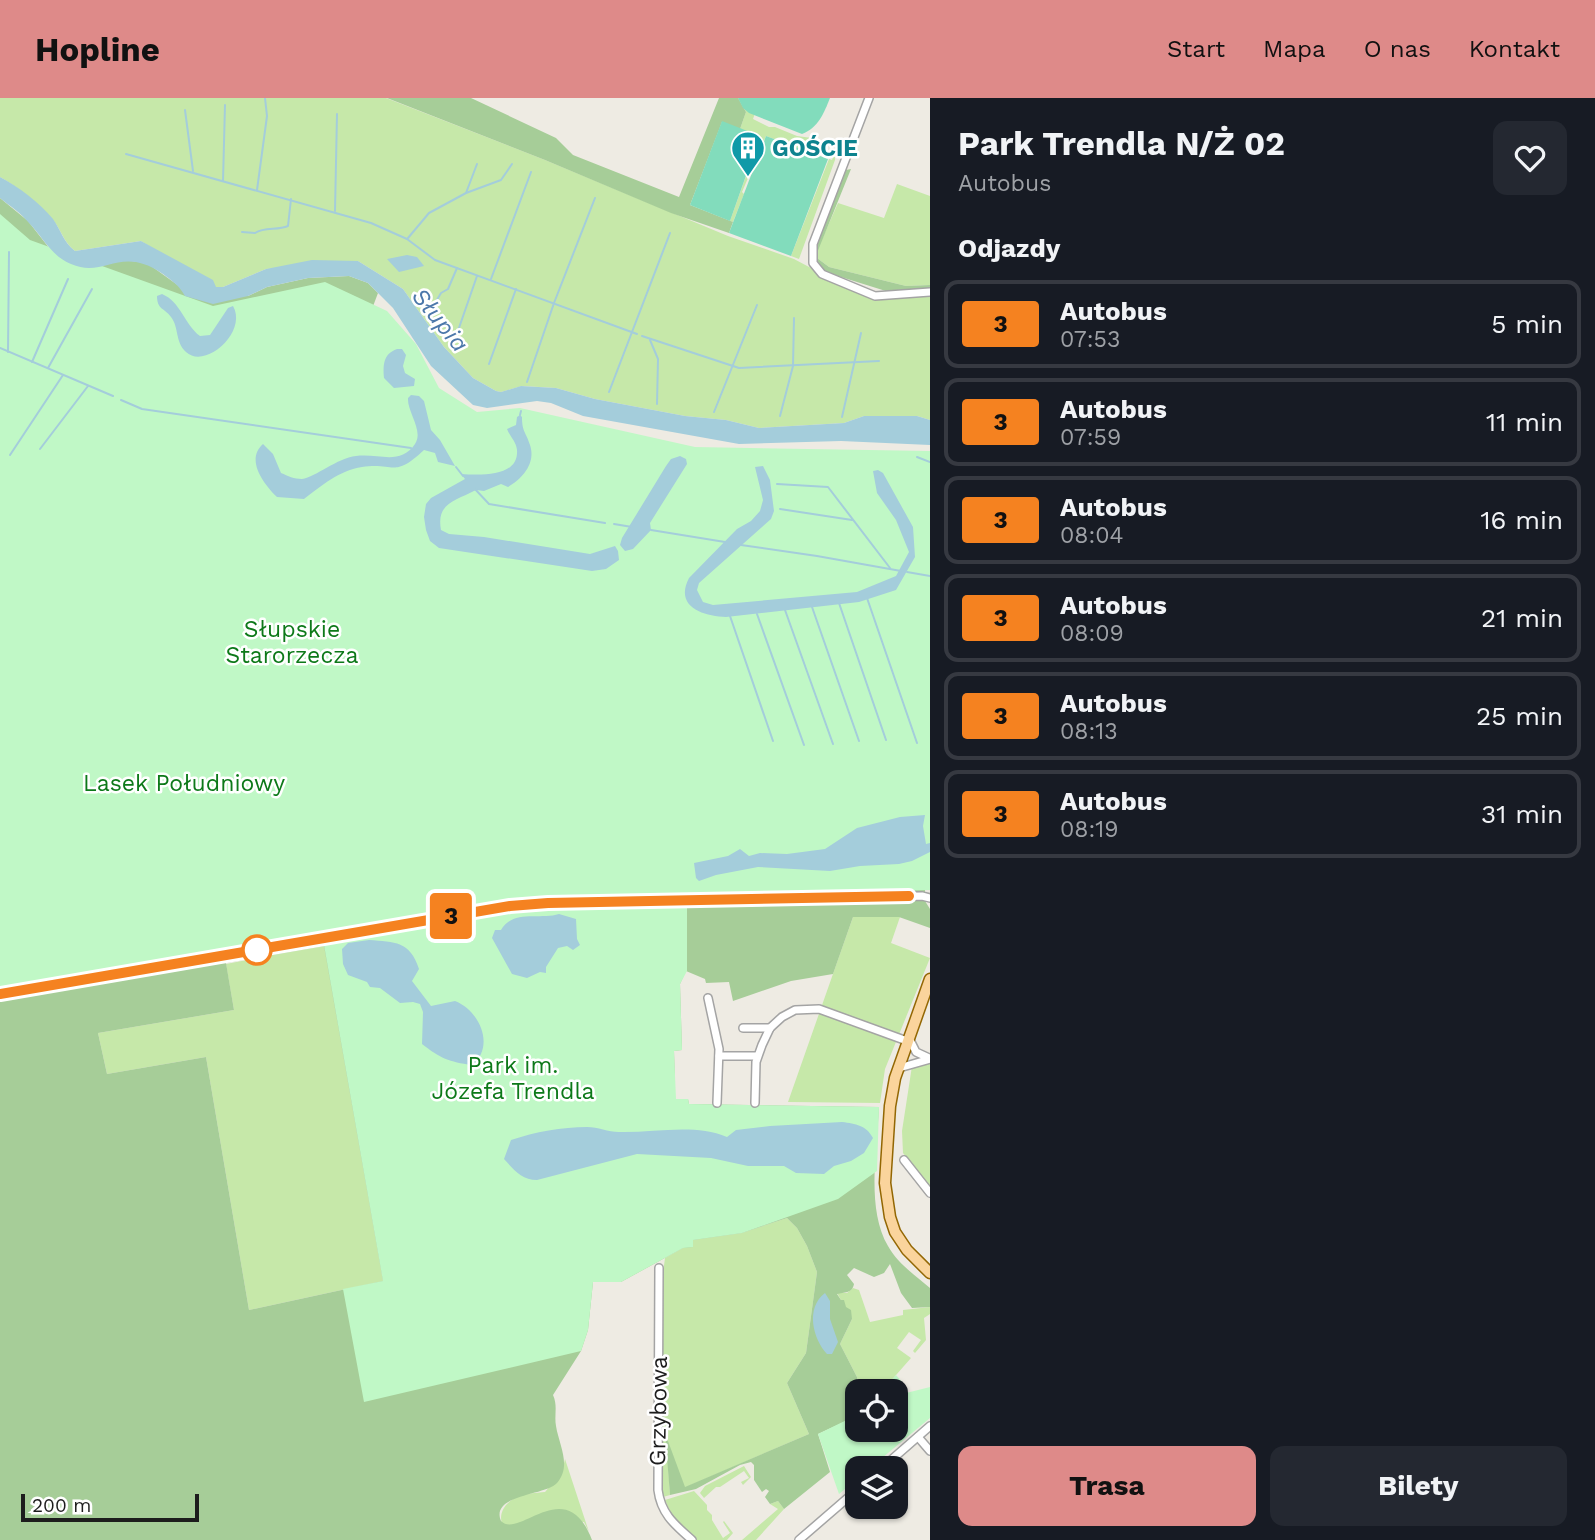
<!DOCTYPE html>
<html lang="pl">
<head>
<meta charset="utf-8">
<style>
	body { margin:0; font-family:"Work Sans",sans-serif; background:#242831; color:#f1f3f6; height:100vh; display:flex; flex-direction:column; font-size:26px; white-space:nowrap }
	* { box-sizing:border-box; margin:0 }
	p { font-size:23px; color:#9ea1a6 }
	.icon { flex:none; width:38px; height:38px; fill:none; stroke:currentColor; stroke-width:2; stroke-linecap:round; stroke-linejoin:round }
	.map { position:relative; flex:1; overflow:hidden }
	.panel { display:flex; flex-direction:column; background:#171b24; width:665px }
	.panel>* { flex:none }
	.badge { padding:0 14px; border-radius:5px; font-size:24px; line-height:46px }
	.controls { position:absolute; left:845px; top:1281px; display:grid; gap:14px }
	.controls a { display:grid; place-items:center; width:63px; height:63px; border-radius:14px; background:#171b24; box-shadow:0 2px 5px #0004; font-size:35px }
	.scale { position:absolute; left:21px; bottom:18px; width:178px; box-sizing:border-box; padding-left:7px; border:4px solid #1d1d1d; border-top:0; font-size:19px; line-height:24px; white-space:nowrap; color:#1d1d1d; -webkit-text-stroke:5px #fff; paint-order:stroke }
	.map>.badge { position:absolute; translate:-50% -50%; box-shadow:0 0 0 4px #fff }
	h2 { padding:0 28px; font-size:26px; line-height:63px }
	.round { display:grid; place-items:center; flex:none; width:74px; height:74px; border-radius:14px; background:#242831 }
	.summary { display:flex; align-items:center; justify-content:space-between; height:119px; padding:0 28px }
	h1 { font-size:33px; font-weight:700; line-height:52px }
	.button { display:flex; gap:14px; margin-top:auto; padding:14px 28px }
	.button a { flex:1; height:80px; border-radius:14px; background:#de8a89; color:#111; font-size:28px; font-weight:700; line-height:80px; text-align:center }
	.button a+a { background:#242831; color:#f1f3f6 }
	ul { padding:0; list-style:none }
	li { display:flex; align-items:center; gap:21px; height:88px; margin:0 14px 10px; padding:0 14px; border:4px solid #363941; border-radius:14px }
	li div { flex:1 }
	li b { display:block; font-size:26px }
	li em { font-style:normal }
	li .badge { min-width:77px; font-weight:700; text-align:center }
	header { display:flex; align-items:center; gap:42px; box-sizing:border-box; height:98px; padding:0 35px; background:#de8a89; color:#111 }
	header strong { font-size:33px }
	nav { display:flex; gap:38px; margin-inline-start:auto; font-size:24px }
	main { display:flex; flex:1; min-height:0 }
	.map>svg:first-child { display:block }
	.grass { fill:#c6e8a9 }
	.forest { fill:#a6cd98; fill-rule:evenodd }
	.park { fill:#c0f8c6 }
	.pitch { fill:#82dcbc }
	.water { fill:#a4cddb }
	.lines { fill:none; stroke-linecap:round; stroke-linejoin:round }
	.stream { stroke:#a4cddb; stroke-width:2 }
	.minor-casing { stroke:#a4a4a4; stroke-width:10 }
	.major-casing { stroke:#936703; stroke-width:13 }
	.minor { stroke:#fff; stroke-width:7 }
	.major { stroke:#fad49c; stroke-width:10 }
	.line-casing { stroke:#fff; stroke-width:16 }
	.line { stroke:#f58220; stroke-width:10 }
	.stop-dot { fill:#fff; stroke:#f58220; stroke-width:3.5 }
	.labels { text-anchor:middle; stroke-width:5; stroke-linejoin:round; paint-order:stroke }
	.culture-label { font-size:23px; font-weight:bold; fill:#0d838f; stroke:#fff; text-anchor:start }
	.park-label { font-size:23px; fill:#0d7919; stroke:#fff }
	.street-label { font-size:23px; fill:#1d1d1d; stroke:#fff }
	.water-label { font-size:24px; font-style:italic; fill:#4c78aa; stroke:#fff }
</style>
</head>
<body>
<header>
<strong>Hopline</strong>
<nav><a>Start</a><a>Mapa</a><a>O nas</a><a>Kontakt</a></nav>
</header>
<main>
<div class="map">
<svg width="930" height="1442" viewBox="0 0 930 1442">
	<rect width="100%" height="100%" fill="#eeebe3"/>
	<!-- grass -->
	<g class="grass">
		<path d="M0,0H386L545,62L728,138L794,161L860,196L930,194V322L917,318H864L844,325L759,330L726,322L685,318L595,301L556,290L522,288L501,294L496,293L473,280L444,249L403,191L358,163L266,171L223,189H215L141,143L75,153C65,145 63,137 56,126C47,112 15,87 0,79Z"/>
		<path d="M738,0L758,6L753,21L769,29H775L797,38L812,40L806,53L766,38L742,94L744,96L733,124L730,123L760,39L740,31L746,14Z"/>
		<path d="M835,55V62L799,161L791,158L829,61L832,62Z"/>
		<path d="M897,86L930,98V187L906,188L829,169L817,160L816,155L838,105L884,120Z"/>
		<path d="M882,818L900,819L891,845L930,860L885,971L880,1005L788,1004L853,819Z"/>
		<path d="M324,847L383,1183L249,1212L206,959L107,976L98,935L234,912L226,866Z"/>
		<path d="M930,965V1090L903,1055L902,1033L912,968Z"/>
		<path d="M787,1120L797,1130L807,1148L817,1174L806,1255L787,1285L809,1336L684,1390L666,1339L670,1397L663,1399L661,1397L662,1183L665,1160L683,1150L692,1142L742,1135Z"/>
		<path d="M853,1190L859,1192L870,1224L903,1217V1212L930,1209V1216L924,1220L926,1242L915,1255L913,1253L921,1242L909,1234L897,1250L911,1260L882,1293H863L858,1287L857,1279L842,1250L840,1246L852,1221L837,1195H847Z"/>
		<path d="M565,1361L589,1434L584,1424L548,1420C541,1425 533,1432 525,1434C499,1441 491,1411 517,1399C525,1395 536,1395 545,1394L562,1374Z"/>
		<path d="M744,1368L751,1379L743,1387L741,1384L749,1380L744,1373L720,1389H716L704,1400L700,1395L705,1388Z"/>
		<path d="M694,1393L707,1407V1412L712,1417V1422L723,1440L730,1435L723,1424L724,1423L733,1435L727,1442H697L673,1420L665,1402Z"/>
		<path d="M778,1403L784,1411L756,1442H742L778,1411L770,1406Z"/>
	</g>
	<!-- forest -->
	<g class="forest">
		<path d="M387,0H471L556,40L573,57L679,99L719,0H738L746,14L740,31L722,24L690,107L733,124L729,135L671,115L545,62Z"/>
		<path d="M851,71L817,155V160L829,169L906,188L930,187V190L889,194L825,174L815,164L814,155L846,72Z"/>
		<path d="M0,100L28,123L53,155L0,147Z"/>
		<path d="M124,162L147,165L179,188L248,198L267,189L308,180L349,178L368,185L378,195L369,219L225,216L89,171Z"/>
		<path d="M0,362L930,745L925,791V803L930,811V830L899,819H853L833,876L791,883L733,903L729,884L706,885L705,881L686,873L680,886L682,952L674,953L675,983L664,1001H688L689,1006L879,1009C877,1052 866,1111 888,1148C897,1165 916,1178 930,1190V1209L912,1210L901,1195L890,1166L884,1175L874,1179L854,1170L847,1177L854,1186C852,1196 844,1194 837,1196L841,1202H844L846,1209L851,1212L852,1221L840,1246L857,1279L858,1287L863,1293H858L857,1318L818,1336L830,1374L784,1411L778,1403L770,1406L765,1399L769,1393L766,1391L762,1394L754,1382V1367L751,1364L740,1367L696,1391L670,1397L665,1335L685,1389L809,1336L787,1285L806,1255L817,1174L807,1148L797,1130L787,1120L742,1135L693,1142V1149L683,1150L621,1184H593L588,1232L581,1253L553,1297C558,1308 554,1317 556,1328C559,1347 572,1368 557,1385C545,1398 490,1396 501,1423C519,1442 566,1374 592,1442H0ZM338,842L348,845L344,945L326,845ZM324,848L383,1183L249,1212L206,959L107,976L98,935L234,912L226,865Z"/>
	</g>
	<!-- park -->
	<g class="park">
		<path d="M0,116L30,142L213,208L325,184L387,213L416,246L439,290L477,314L520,310L695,349L930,353V792L528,801L0,891Z"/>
		<path d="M687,808V873L680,886L682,952L674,953L676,1001H688L689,1006L879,1009L877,1073L838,1101L742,1135L693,1142V1149L683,1150L621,1184H593L588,1232L581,1253L364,1304L343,1191L383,1183L324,847L500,815L541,811Z"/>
		<path d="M896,1277L904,1286L906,1295L930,1289V1320L870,1370H858L857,1381L839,1396L818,1336L857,1317L858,1332H896V1293H882Z"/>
	</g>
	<!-- pitch -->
	<g class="pitch">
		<path d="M738,0H830C824,15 818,30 802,36L749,15L743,10Z"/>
		<path d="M722,23L760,38L730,123L690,107Z"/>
		<path d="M766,38L828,61L791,158L729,135Z"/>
	</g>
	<!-- water -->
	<g class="water">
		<path d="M0,79C19,89 39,104 53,121C61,132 63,144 75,153L141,143L213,182L216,189H223L266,171L312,162L358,163L403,191L444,249L473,280L496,293L501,294L521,288L556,290L595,301L685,318L726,322L759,330L844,325L864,318H917L930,322V347L841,343L739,346L583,318L551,305L537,303L487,310L473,307L431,268L393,210L368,185L349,178L308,180L267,189L248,198L213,206L185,198C179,187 172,183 163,176C120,146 105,181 71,166C51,158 43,139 29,125C21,115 10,108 0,100Z"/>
		<path d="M407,157L417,159L424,168L399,174L387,161Z"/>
		<path d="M162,196C181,204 184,226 200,238L210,237L228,210L233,208C248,234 205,272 186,254C175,244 179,229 171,219C165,210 157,212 157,198Z"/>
		<path d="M397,251H402L406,257L403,268L405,275L415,281L414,288L394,290L384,280C383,267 383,256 397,251Z"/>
		<path d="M411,297L419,298L424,303L431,332L440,342L455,368L438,364L435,355L424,352C393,381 395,364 362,369C340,372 321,388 304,401L277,399C264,386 245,362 263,346L273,356L281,375C288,378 294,381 302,381C316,379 337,360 356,358C379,355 400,368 415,346C424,333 407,314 408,300Z"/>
		<path d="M520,317L522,319C522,334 526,334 530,347C536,365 523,380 508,389L501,386L484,393L476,392C455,403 436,405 441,432L449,436L484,439L590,456L615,448L618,453L619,462L606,471L592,473L439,450L430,443L426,432L424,419L426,406L431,400L465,381L461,376C479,377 519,380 517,352C516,343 510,339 507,331L516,327L517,319Z"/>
		<path d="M680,358L686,361L687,366L650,425L651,432L633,451L625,453L620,447L622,440L666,368L671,361Z"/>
		<path d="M763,368L770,382L774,413L771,421L699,485L697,492L703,504L713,507L857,494L896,478L909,454L896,422L877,395L873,373L878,372L883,375L913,429L915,459L896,492L859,504L726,519C703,518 674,509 689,480L737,431L751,423L760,413L763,402L755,369Z"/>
		<path d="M925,717L923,728L926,746L930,745V754L912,763L899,766L860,768L830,773L758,769L716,777L699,783L696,780L694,765L728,758L740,751L749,758L760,755L787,756L825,751L857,730L900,719Z"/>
		<path d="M559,816L576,821L577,841L580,847L573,852L567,848L558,850L546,869V875L540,874L527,880L512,876L492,840L495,832H501C513,811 540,822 559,816Z"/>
		<path d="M369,842C395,844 410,843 419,871L412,883L431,908L455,903C479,912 496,948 472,967C449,964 440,960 422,946L423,914L420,906L413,904L400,905L380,890L370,889L367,884L348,877L343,866L342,851L348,845Z"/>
		<path d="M842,1024C856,1026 866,1027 873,1040L864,1055L851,1063L834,1068L824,1076L796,1075L784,1068H748L711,1060L637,1056L537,1082C522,1082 514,1072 504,1061L511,1042C535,1034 562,1029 587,1029C598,1029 608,1034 619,1034C654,1035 694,1025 727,1039L736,1032L770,1028Z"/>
		<path d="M825,1195L830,1203V1221L838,1244L832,1256H827C813,1241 805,1210 825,1195Z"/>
	</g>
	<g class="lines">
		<!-- stream -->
		<g class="stream">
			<path d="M185,12L193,73"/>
			<path d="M126,56L371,125L407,141L435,162L637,236"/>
			<path d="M223,83L225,7"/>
			<path d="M257,92L267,18L265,0"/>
			<path d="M466,95L477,66"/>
			<path d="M335,113L337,16"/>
			<path d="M242,134L255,135C265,128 277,133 288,128L291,101"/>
			<path d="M408,140L429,115L466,95L501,82L512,66"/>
			<path d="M491,181L531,74"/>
			<path d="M431,212L441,195L448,191L457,170"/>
			<path d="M642,238L739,270L879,263"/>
			<path d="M650,242L658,261L657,306"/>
			<path d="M0,250L113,298"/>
			<path d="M452,250L477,178"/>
			<path d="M8,254L9,154"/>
			<path d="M32,264L68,181"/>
			<path d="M489,266L516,191"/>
			<path d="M48,270L92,191"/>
			<path d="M527,284L554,205L595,100"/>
			<path d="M609,294L670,135"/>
			<path d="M121,302L142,311L411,350"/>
			<path d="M714,314L757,207"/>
			<path d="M520,317L521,313"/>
			<path d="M780,318L793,268L794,220"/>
			<path d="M842,319L861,235"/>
			<path d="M40,351L88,288"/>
			<path d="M10,357L63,277"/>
			<path d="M917,359L930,364"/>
			<path d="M456,369L463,378"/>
			<path d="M777,386L828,389L890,470"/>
			<path d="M474,390L489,406L605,425"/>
			<path d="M780,411L852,422"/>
			<path d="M614,426L632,429"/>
			<path d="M651,432L725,444"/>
			<path d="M741,447L817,458L901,473"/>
			<path d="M907,474L930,478"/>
			<path d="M867,500L917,645"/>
			<path d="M839,505L886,642"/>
			<path d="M812,509L859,643"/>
			<path d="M785,512L833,646"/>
			<path d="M757,516L804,647"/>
			<path d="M730,518L773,643"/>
		</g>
		<!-- minor casing -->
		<g class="minor-casing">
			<g id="minor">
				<path d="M869,0L813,146V165L822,176L875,198L930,194"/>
				<path d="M0,896L510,808L548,805L922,798L930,800"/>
				<path d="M708,900L719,951L717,1005"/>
				<path d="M743,930H770"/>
				<path d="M909,940L916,954L929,960"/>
				<path d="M719,958H757"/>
				<path d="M899,970L930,961"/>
				<path d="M755,1005L756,964L762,947L770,930L782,919L795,912L819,911L907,943"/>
				<path d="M904,1062L930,1095"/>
				<path d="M659,1170L658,1392C661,1416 675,1427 692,1442"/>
				<path d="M918,1339L930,1353"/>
				<path d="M882,1370L930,1328"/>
				<path d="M799,1442L858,1391"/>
			</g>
		</g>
		<!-- major casing -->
		<g class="major-casing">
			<path id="major" d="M930,881L895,980L890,1008L885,1085L890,1119L895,1134L907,1152L930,1175"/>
		</g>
		<!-- minor -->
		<use href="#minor" class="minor"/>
		<!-- major -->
		<use href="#major" class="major"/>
	</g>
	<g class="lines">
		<!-- line casing -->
		<g class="line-casing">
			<path id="line" d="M0,896L510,808L548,805L909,798"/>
		</g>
		<!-- line -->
		<use href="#line" class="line"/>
	</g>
	<!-- icons -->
	<defs>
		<g id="building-pin" transform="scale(1.75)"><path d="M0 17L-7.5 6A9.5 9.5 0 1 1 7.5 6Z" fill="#0f9aa8" stroke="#fff"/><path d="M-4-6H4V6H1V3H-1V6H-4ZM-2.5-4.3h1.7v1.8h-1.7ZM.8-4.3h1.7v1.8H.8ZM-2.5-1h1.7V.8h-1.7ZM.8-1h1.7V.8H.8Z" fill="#fff"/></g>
	</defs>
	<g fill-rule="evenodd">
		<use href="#building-pin" x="748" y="50"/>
	</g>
	<!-- markers -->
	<circle class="stop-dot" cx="257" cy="852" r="14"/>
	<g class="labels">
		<!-- culture labels -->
		<g class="culture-label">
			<text x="772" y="58">GOŚCIE</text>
		</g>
		<!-- park labels -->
		<g class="park-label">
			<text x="292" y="539">Słupskie<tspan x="292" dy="26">Starorzecza</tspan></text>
			<text x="184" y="693">Lasek Południowy</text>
			<text x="513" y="975">Park im.<tspan x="513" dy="26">Józefa Trendla</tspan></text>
		</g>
		<!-- street labels -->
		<g class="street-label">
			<text transform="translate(658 1313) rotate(-89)" y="8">Grzybowa</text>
		</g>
		<!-- water labels -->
		<g class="water-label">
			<text transform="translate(440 222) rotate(51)" y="8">Słupia</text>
		</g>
	</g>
</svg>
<div class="controls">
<a><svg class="icon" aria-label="locate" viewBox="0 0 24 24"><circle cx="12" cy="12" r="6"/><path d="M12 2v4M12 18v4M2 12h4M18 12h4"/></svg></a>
<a><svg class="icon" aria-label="layers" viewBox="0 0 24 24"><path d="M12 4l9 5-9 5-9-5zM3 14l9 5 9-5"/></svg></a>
</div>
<div class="scale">200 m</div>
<b class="badge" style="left:451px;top:818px;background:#f58220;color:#111">3</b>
</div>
<section class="panel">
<div class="summary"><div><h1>Park Trendla N/Ż 02</h1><p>Autobus</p></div><a class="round"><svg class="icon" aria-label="heart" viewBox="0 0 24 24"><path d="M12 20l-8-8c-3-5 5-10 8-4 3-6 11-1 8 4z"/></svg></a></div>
<h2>Odjazdy</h2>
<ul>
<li><span class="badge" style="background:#f58220;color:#111">3</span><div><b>Autobus</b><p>07:53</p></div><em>5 min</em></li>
<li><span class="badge" style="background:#f58220;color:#111">3</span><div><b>Autobus</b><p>07:59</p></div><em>11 min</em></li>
<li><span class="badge" style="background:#f58220;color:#111">3</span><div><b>Autobus</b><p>08:04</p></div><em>16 min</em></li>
<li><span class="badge" style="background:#f58220;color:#111">3</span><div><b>Autobus</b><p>08:09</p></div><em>21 min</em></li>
<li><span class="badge" style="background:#f58220;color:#111">3</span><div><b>Autobus</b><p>08:13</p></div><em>25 min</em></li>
<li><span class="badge" style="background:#f58220;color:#111">3</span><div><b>Autobus</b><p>08:19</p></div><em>31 min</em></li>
</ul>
<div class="button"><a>Trasa</a><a>Bilety</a></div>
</section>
</main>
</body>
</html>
